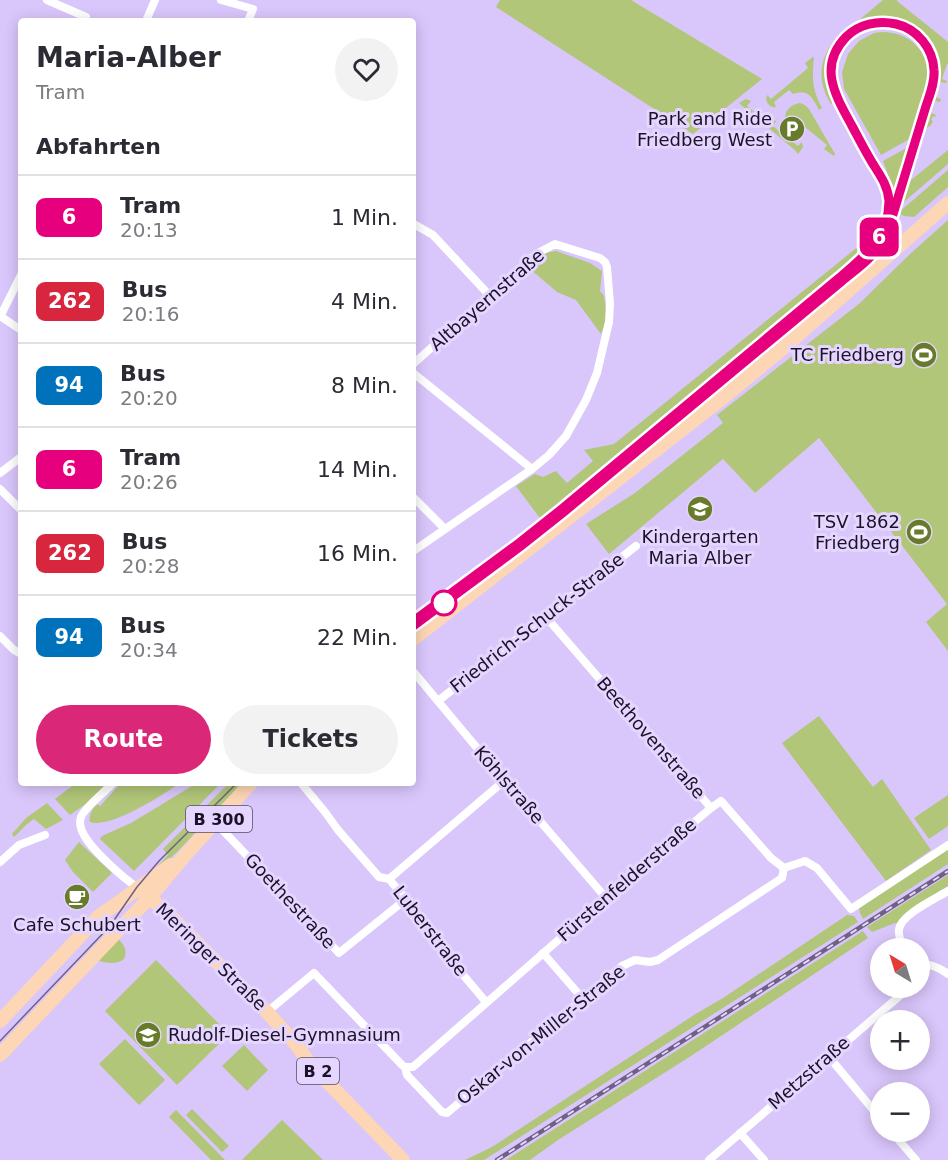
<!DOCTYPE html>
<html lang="de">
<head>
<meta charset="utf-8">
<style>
	body { margin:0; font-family:"DejaVu Sans",sans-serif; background:#f2f2f3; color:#2b2b33; height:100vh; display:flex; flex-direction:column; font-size:22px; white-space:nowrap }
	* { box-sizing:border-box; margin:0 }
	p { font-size:20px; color:#7c7c81 }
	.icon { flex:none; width:33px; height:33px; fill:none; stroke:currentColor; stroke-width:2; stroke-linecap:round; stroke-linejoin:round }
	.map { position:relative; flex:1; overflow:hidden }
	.drawer { position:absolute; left:18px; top:18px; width:398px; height:768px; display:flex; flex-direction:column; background:#fff; border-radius:6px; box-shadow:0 3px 15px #0003 }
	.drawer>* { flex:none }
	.badge { padding:0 12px; border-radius:9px; font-size:21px; line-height:39px }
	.needle { width:39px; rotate:322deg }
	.buttons { position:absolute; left:870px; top:938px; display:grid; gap:12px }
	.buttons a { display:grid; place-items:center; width:60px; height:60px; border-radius:50%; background:#fff; box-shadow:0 3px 15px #0003; font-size:30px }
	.map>.badge { position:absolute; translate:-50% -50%; box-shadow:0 0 0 3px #fff }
	h2 { padding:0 18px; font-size:22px; line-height:54px }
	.round { display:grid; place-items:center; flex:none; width:63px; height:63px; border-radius:32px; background:#f2f2f3 }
	.overview { display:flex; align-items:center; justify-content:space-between; height:102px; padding:0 18px }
	h1 { font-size:28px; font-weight:600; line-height:45px }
	.primary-button { display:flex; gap:12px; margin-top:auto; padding:12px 18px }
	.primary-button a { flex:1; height:69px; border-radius:36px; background:#db2777; color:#fff; font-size:24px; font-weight:600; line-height:69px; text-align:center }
	.primary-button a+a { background:#f2f2f3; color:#2b2b33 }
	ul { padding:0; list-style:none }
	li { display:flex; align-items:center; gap:18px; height:84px; padding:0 18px; border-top:2px solid #e1e1e2 }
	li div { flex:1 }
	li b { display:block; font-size:22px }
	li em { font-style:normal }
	li .badge { min-width:66px; font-weight:700; text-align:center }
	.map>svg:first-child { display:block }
	.green { fill:#b1c678 }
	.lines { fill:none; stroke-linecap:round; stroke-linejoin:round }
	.minor { stroke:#fff; stroke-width:8 }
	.primary { stroke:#fdd6b5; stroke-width:14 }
	.tram { stroke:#6f6186; stroke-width:1.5 }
	.rail-casing { stroke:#6f6186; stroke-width:4.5 }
	.rail { stroke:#e4d6fe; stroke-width:2; stroke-dasharray:7; stroke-linecap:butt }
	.line-casing { stroke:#fff; stroke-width:14 }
	.line { stroke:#e6007e; stroke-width:9 }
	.stop-dot { fill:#fff; stroke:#e6007e; stroke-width:3 }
	.labels { text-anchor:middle; stroke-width:6; stroke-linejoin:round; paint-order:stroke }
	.shield { fill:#e4d6fe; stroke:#574c69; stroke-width:1.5 }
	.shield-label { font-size:16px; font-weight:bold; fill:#1b1129 }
	.poi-label { font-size:18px; fill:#1b1129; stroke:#e4d6fe; text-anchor:end }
	.street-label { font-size:18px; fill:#1b1129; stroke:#e4d6fe }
</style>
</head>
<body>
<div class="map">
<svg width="948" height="1160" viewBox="0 0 948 1160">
	<rect width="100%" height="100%" fill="#d9c6fb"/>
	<!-- green -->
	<g class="green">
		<path d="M500,0H631L762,79L693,134L496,7Z"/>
		<path d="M883,0H897V1L948,42V64H947L942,79L947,81L946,83L940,82L936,97L941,99L940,102L935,101L931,113L936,115L935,117L933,116L931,120L933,121L931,125L922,132C928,113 938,90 936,69C927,0 797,16 836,101L831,104C818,82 818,63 833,42Z"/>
		<path d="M882,32C910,32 930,52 929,81C929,99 920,118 915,136L881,155L844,89L842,72L848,54L859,41L874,33Z"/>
		<path d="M813,57H814C812,78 812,89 822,108L819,110C812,97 809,89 793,94L789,90L774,102L776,107C771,108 767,104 766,99L767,95L771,99L808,68L805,63Z"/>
		<path d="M746,99L751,101L747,106L754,112L758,108L761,109L757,114L770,124L774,120L776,121L773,126L785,136L789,132L791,133L788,138L798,146L802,142L803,147L798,154L796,152V151L739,103Z"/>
		<path d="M800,103L805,105L809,109L835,154L834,156L824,149L827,145L790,115L786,119C783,111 792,104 800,103Z"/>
		<path d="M912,145L893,205L890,204C892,189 889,175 883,161Z"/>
		<path d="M948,150V164L897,208L905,185Z"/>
		<path d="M948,170V187L914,217L904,216L898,213Z"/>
		<path d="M948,220V651L926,622L947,604L819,438L755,493L723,459L609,554L586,524L635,493L723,423L717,415L860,303L910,254Z"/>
		<path d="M891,225C896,234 894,240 887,247L729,383L670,432L516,554L511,546L542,521L516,486L535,474L543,477L556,471L567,483L593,461L584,450L614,444L875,233L880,227C872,248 855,261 839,275L844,281C864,265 885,251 891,225Z"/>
		<path d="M556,251L590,263L602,271L600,291L604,296L607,317L601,334L576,300L557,292L530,269L545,253Z"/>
		<path d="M819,716L873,787L882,779L931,850L886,881L782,743Z"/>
		<path d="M76,783H107L87,803L70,815L55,799Z"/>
		<path d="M121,783H180C163,795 110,829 90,822C88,815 93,808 97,804L100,806Z"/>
		<path d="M197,783H221L134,871L100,839L102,836L131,823Z"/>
		<path d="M229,783H242L177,852L158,869L157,867L168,855L163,849Z"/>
		<path d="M948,795V826L929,839L914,818Z"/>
		<path d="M47,803L63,820L46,829L34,819L27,824L14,837L12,834L26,818Z"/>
		<path d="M79,842L112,873L93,892L73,872L65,860Z"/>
		<path d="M948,849V864L863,919L860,913L859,908Z"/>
		<path d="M948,875V886L903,915L897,923H895L872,932L867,927Z"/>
		<path d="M847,915L854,916L858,922L484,1160H465L492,1147L694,1015L723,998Z"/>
		<path d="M863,931L868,938L691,1056L558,1140L530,1160H506Z"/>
		<path d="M117,938C124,944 128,950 124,959C117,965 105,963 96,960Z"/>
		<path d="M156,960L229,1034L177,1085L105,1011Z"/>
		<path d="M125,1039L165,1080L139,1105L99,1064Z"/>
		<path d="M244,1045L268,1070L247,1091L222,1066Z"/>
		<path d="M192,1109L229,1146L222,1152L186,1115Z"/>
		<path d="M176,1110L225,1160H211L169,1117Z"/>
		<path d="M282,1120L323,1160H242Z"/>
	</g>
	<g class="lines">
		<!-- minor -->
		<g class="minor">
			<path d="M47,0L86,17"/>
			<path d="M221,0L253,9L248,21"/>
			<path d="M146,21L155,0"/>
			<path d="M412,223L433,235L490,296"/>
			<path d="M0,316L21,330"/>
			<path d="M0,317L21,275"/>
			<path d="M412,365L536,254L555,244L600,258L605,262L607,267L610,304L609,322L597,373L586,400L566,436L549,455L532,469L412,552"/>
			<path d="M412,372L532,469"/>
			<path d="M0,473L21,457"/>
			<path d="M0,489L21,510"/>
			<path d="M412,496L445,529"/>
			<path d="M546,617L711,808"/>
			<path d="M0,636L14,650L21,654"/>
			<path d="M412,670L472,742L606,898"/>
			<path d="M438,701L636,546"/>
			<path d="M113,783C106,791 84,808 81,817C79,823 81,830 84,835C92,850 123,878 138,888"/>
			<path d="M301,783L325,812L338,830L379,877L389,879L406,899V907L410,912L486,1002"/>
			<path d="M216,823L339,953L406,899"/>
			<path d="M0,862L19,845L45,835"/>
			<path d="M784,868L805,861L817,868L851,909L948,845"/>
			<path d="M389,879L505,780"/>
			<path d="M903,948C901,942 898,935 899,929C902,914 935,899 948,891"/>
			<path d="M543,953L583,999"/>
			<path d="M920,964C930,964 940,968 948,974"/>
			<path d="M267,1012L314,973L402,1065L405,1067H413L667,845L711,808L721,801L771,858L784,868"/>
			<path d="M829,1057L880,1118"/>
			<path d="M405,1067L407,1075L442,1112L447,1113L622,966L635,960L650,962L658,960L782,878L784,868"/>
			<path d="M891,1131L916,1160"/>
			<path d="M740,1133L764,1160"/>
			<path d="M709,1160L910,987"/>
		</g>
		<!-- primary -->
		<g class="primary">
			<path d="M412,640L724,397L788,344L948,203"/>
			<path d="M138,888L162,908L267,1012L295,1043L311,1065L403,1160"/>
			<path d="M0,1021L98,917L171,865"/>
			<path d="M0,1055L150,897L187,853L251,783"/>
		</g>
		<!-- tram -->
		<g class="tram">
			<path d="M412,622L519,543L563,508L839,278C864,257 889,237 889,201C888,186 880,175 873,164C865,151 858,137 851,124C835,95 818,66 846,37C858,25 875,21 892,23C915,27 932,47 934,70C935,82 930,94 926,106C918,133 909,161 901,188C895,206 891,227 881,243C872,259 855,269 842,281L565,511C515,551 463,588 412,627"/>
			<path d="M0,1041L110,926L137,887L159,861L237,783"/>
		</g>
		<!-- rail casing -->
		<g class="rail-casing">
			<path id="rail" d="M497,1160L948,871"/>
		</g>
		<!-- rail -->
		<use href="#rail" class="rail"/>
	</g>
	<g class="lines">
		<!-- line casing -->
		<g class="line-casing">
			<path id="line" d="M412,622L519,543L563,508L839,278C864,257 889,237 889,201C888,186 880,175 873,164C865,151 858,137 851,124C835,95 818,66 846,37C859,24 878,20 896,24C918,29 933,49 934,70C935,82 930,94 926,106C918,133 909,161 901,188C895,206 891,227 881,243C872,259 855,270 842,281L565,511L521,546L412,627"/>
		</g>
		<!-- line -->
		<use href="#line" class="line"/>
	</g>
	<!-- icons -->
	<defs>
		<g id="parking-disc" transform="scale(1.35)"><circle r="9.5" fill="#687b2a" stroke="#e4d6fe"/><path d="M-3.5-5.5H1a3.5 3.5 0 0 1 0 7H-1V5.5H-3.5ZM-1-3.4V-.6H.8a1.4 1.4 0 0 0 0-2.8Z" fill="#fff"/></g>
		<g id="stadium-disc" transform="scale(1.35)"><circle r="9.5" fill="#687b2a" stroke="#e4d6fe"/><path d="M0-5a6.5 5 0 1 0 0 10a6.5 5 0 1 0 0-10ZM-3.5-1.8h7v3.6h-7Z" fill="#fff"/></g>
		<g id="school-disc" transform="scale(1.35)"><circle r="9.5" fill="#687b2a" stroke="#e4d6fe"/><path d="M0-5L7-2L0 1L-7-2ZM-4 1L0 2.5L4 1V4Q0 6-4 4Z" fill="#fff"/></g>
		<g id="cafe-disc" transform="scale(1.35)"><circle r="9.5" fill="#687b2a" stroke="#e4d6fe"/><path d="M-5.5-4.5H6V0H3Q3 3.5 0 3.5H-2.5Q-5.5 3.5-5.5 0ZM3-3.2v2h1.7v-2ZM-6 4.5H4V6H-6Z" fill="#fff"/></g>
	</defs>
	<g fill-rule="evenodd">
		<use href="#parking-disc" x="792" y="129"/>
		<use href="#stadium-disc" x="924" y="355"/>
		<use href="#school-disc" x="700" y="509"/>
		<use href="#stadium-disc" x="919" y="532"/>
		<use href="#cafe-disc" x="77" y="897"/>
		<use href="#school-disc" x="148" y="1035"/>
	</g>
	<!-- markers -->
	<circle class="stop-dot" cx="444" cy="603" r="12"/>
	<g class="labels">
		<!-- shield labels -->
		<g class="shield">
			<rect x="186" y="806" width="66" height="26" rx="4.5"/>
			<rect x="297" y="1058" width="42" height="26" rx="4.5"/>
		</g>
		<g class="shield-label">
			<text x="219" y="825">B 300</text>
			<text x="318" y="1077">B 2</text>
		</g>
		<!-- poi labels -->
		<g class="poi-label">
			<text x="772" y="125">Park and Ride<tspan x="772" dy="21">Friedberg West</tspan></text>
			<text x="904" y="361">TC Friedberg</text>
			<text x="900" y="528">TSV 1862<tspan x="900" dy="21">Friedberg</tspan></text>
			<text x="700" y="543" text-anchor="middle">Kindergarten<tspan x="700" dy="21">Maria Alber</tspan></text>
			<text x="77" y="931" text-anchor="middle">Cafe Schubert</text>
			<text x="168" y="1041" text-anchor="start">Rudolf-Diesel-Gymnasium</text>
		</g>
		<!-- street labels -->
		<g class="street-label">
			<text transform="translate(487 300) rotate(-41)" y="6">Altbayernstraße</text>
			<text transform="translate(537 623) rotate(-38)" y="6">Friedrich-Schuck-Straße</text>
			<text transform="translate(651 738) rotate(49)" y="6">Beethovenstraße</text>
			<text transform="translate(509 785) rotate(49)" y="6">Köhlstraße</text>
			<text transform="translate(627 880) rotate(-41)" y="6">Fürstenfelderstraße</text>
			<text transform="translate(290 901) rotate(47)" y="6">Goethestraße</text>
			<text transform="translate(430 931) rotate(52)" y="6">Luberstraße</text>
			<text transform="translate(211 957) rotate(44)" y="6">Meringer Straße</text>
			<text transform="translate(541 1035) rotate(-39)" y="6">Oskar-von-Miller-Straße</text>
			<text transform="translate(809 1073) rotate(-41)" y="6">Metzstraße</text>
		</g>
	</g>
</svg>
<div class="buttons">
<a><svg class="needle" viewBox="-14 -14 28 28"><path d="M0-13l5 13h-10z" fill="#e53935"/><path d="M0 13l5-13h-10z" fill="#7c7c81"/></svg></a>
<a>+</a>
<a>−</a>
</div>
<b class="badge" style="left:879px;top:237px;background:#e6007e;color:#fff">6</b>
<section class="drawer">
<div class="overview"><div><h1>Maria-Alber</h1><p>Tram</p></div><a class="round"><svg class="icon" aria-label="heart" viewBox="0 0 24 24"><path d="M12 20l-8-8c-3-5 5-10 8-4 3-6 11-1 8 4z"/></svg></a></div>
<h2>Abfahrten</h2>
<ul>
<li><span class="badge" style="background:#e6007e;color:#fff">6</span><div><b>Tram</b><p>20:13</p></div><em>1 Min.</em></li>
<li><span class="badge" style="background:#d7263d;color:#fff">262</span><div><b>Bus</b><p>20:16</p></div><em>4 Min.</em></li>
<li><span class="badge" style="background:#0072bc;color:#fff">94</span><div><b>Bus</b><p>20:20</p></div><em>8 Min.</em></li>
<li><span class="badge" style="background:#e6007e;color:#fff">6</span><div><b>Tram</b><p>20:26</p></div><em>14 Min.</em></li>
<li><span class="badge" style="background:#d7263d;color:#fff">262</span><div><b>Bus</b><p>20:28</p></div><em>16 Min.</em></li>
<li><span class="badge" style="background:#0072bc;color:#fff">94</span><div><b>Bus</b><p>20:34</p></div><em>22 Min.</em></li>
</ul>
<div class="primary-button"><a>Route</a><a>Tickets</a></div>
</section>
</div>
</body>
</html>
